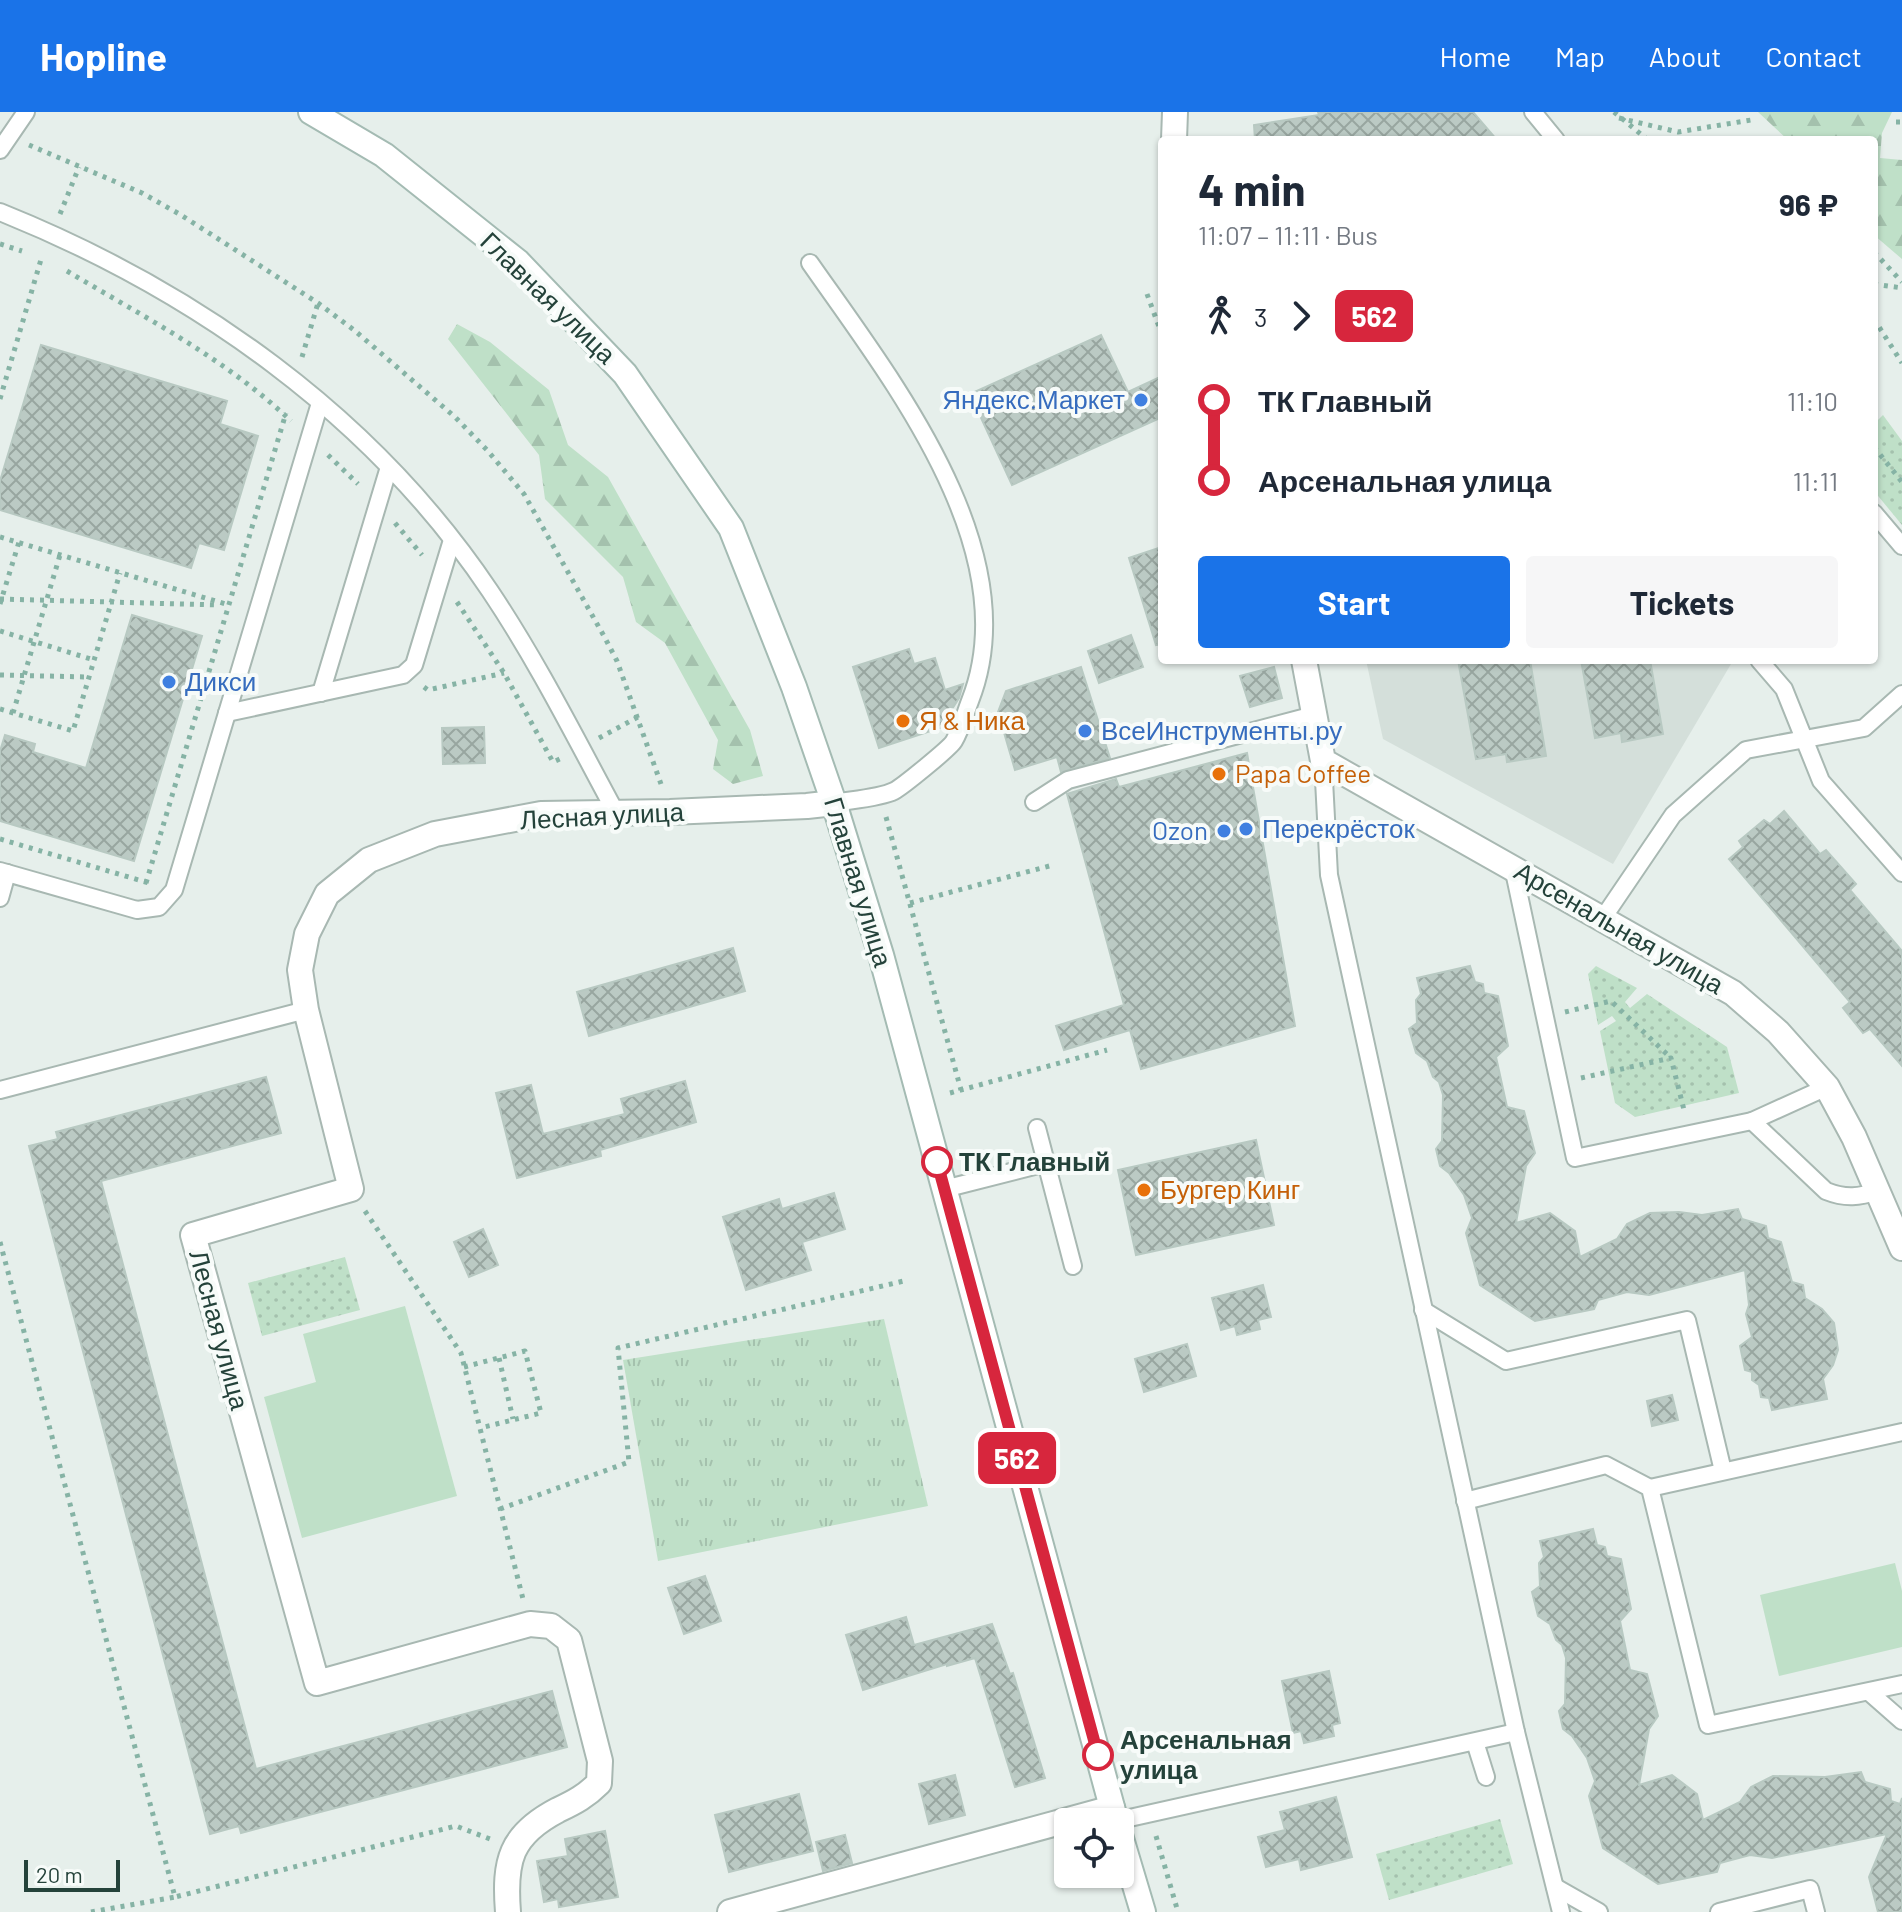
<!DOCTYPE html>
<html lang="en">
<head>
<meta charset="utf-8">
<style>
	body { margin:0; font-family:Barlow,sans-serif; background:#f6f6f7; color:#1f2937; height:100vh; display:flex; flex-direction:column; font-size:30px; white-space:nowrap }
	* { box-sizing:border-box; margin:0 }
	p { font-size:26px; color:#747a83 }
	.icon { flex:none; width:44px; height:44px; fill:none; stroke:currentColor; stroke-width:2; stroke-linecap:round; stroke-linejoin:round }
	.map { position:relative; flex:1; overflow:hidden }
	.sheet { position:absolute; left:1158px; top:24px; width:720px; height:528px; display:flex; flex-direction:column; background:#fff; border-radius:8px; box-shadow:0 2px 6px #0004 }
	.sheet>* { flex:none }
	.badge { padding:0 16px; border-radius:12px; font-size:28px; line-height:52px }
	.controls { position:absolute; left:1054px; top:1696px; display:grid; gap:16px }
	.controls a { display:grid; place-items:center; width:80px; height:80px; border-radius:8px; background:#fff; box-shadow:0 2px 6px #0004; font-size:40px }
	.scale { position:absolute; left:24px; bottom:20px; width:96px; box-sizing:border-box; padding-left:8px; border:4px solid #24423a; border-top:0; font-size:22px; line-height:28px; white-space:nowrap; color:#24423a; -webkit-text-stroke:6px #f7fbf9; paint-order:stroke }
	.map>.badge { position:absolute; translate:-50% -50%; box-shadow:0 0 0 4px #fff }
	.legs { display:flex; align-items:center; gap:12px; height:88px; padding:0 40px; font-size:26px }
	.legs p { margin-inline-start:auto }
	.head { display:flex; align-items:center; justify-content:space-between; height:136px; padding:0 40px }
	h1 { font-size:44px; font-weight:700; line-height:60px }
	.button { display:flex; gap:16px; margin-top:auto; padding:16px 40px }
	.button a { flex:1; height:92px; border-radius:8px; background:#1a73e8; color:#fff; font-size:32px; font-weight:700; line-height:92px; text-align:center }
	.button a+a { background:#f6f6f7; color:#1f2937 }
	ul { padding:0 40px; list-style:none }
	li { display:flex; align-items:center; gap:28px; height:80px; font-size:30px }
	li i { display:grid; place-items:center; width:12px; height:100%; margin:0 10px; background:currentColor }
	li i::after { content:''; width:20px; height:20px; margin:-10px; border:6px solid; border-radius:50%; background:#fff }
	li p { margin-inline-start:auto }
	li:first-child i { background:linear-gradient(#0000 50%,currentColor 0) }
	li:last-child i { background:linear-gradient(currentColor 50%,#0000 0) }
	header { display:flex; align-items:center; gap:48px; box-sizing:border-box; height:112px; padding:0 40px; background:#1a73e8; color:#fff }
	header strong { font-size:38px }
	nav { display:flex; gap:44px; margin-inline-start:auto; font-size:28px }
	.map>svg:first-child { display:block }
	.built { fill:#d4dfda }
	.grass { fill:url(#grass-tufts) }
	.forest { fill:url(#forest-firs) }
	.park { fill:url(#park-dots) }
	.pitch { fill:#bfe0c8 }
	.building { fill:url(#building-cross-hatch); stroke:#b8c9c2; stroke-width:2 }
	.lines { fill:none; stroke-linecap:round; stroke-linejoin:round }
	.service-casing { stroke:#a8b8b2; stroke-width:20 }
	.minor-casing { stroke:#a8b8b2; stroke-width:28 }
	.secondary-casing { stroke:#a4bbb3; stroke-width:28 }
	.path { stroke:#86b3a5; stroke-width:5; stroke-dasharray:4 6; stroke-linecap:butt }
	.service { stroke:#fff; stroke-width:16 }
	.minor { stroke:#fff; stroke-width:24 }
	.secondary { stroke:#fff; stroke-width:24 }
	.line-1-casing { stroke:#fff; stroke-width:18 }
	.line-1 { stroke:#d7263d; stroke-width:12 }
	.shop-dot { fill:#3f7fe0; stroke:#f7fbf9; stroke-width:3 }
	.food-dot { fill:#e8710a; stroke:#f7fbf9; stroke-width:3 }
	.stop-1-dot { fill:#fff; stroke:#d7263d; stroke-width:4 }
	.labels { text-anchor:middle; stroke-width:8; stroke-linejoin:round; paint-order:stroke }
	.street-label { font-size:26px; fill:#24423a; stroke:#f7fbf9 }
	.shop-label { font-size:26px; fill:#366cbe; stroke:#f7fbf9; text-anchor:start }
	.food-label { font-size:26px; fill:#c56008; stroke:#f7fbf9; text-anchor:start }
	.stop-label { font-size:26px; font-weight:bold; fill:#24423a; stroke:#f7fbf9; text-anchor:start }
</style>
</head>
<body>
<header>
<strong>Hopline</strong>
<nav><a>Home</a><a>Map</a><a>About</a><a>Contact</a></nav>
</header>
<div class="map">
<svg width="1902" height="1800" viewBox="0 0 1902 1800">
	<defs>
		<pattern id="grass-tufts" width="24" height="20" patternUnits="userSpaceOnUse" patternTransform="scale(2)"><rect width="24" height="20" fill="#bfe0c8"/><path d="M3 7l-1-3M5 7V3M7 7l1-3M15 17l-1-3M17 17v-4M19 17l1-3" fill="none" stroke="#a4c1ad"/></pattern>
		<pattern id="forest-firs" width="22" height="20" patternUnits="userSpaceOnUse" patternTransform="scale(2)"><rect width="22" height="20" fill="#bfe0c8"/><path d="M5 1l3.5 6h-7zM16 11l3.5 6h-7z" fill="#a4c1ad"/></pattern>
		<pattern id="park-dots" width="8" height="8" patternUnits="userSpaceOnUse" patternTransform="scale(2)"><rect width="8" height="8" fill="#bfe0c8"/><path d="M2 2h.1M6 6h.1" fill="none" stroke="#a4c1ad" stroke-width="1.8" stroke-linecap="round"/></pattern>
		<pattern id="building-cross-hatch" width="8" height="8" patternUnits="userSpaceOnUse" patternTransform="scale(2)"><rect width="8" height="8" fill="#bbcac4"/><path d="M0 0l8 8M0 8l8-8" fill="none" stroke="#98a6a0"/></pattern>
	</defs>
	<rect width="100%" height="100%" fill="#e6efeb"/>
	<!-- built -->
	<path class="built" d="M1366,548H1728L1731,552L1613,752L1383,627Z"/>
	<!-- grass -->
	<path class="grass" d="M884,1207L928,1394L658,1449L623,1248Z"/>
	<!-- forest -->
	<g class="forest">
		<path d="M1758,0H1892L1882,21L1880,46L1902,48V147L1874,123V28H1788Z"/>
		<path d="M457,212L490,230L549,278L568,333L608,365L750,618L763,664L733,672L713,657L718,628L665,531L636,510L623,465L545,387L539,343L448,227Z"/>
	</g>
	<!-- park -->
	<g class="park">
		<path d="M1883,303L1902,329V413L1874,379V312Z"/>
		<path d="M1596,854L1637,876L1625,890L1630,896L1647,882L1727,935L1739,981L1635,1005L1615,991L1600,919L1616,909L1612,904L1598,913L1588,862Z"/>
		<path d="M345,1145L360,1198L262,1224L248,1171Z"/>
		<path d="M1500,1707L1513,1752L1389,1788L1376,1742Z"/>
	</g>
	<!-- pitch -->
	<g class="pitch">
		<path d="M405,1194L457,1384L302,1426L264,1285L316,1270L303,1222Z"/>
		<path d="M1895,1451L1902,1479V1535L1779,1564L1760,1483Z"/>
	</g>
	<!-- building -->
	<g class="building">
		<path d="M1318,0H1473L1497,28H1255L1254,13L1319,3Z"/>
		<path d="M1101,223L1128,280L1162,264V305L1012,373L970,282Z"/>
		<path d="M41,233L227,289L220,312L258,324L224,438L199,431L191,456L0,398V369Z"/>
		<path d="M1162,435V532L1156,533L1129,446Z"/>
		<path d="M132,503L202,524L134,749L0,709V639L5,623L35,632L33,640L86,656Z"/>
		<path d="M1131,523L1143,555L1099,571L1088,539Z"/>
		<path d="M909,537L914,552L935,546L945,578L963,572L959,586L940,616L879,636L853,555Z"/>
		<path d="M1458,548H1530L1546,644L1507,650L1506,642L1476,647Z"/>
		<path d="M1581,548H1650L1663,622L1622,630L1621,621L1595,626Z"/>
		<path d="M1081,555L1110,646L1061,660L1057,645L1015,658L998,600L1006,579Z"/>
		<path d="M1274,555L1282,586L1250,595L1240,564Z"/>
		<path d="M484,615L485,651L443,652L442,616Z"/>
		<path d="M1247,641L1295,914L1141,957L1130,918L1064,938L1056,914L1124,893L1067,682L1116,667L1119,675Z"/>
		<path d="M1784,699L1820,742L1826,738L1856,772L1850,778L1902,839V954L1870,917L1863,921L1843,896L1850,890L1729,747L1743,735L1739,729L1764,708L1770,712Z"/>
		<path d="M733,836L745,879L589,924L577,880Z"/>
		<path d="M1470,854L1475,870L1483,872L1484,881L1498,884L1508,934L1496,945L1507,995L1524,999L1535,1041L1526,1054L1516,1111L1550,1101L1575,1119L1580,1145L1617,1127L1627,1112L1650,1101L1679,1100L1702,1103L1738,1097L1742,1107L1766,1114L1768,1126L1781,1130L1792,1170L1803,1173L1805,1186L1822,1197L1834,1211L1838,1238L1833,1253L1823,1267L1827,1287L1772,1298L1769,1286L1761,1285L1759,1273L1752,1268V1260L1745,1258L1740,1234L1752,1225L1746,1202L1749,1193L1745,1158L1649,1183L1627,1180L1598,1188L1594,1197L1535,1209L1480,1173L1466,1121L1472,1106L1464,1083L1449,1061L1440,1054L1436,1037L1442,1029L1443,983L1439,970L1433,965L1427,949L1416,941L1409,917L1417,911L1416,888L1421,882L1417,866Z"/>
		<path d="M266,965L281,1021L101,1069L256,1657L552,1579L567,1635L241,1721L239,1714L210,1722L29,1034L58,1027L56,1020Z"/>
		<path d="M685,969L696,1010L600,1038L601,1044L517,1066L496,981L531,973L543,1022L625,1002L621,987Z"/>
		<path d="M1256,1028L1274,1113L1136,1143L1118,1058Z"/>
		<path d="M834,1081L845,1117L802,1130L811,1158L746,1178L723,1105L779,1087L782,1097Z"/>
		<path d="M483,1117L498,1153L469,1165L454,1130Z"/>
		<path d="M1263,1173L1271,1205L1258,1208L1260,1217L1237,1223L1235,1214L1221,1218L1212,1186Z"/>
		<path d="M1187,1232L1196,1264L1144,1280L1135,1247Z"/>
		<path d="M1672,1283L1678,1308L1652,1314L1647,1289Z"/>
		<path d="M1593,1417L1597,1433L1605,1435L1607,1444L1621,1447L1631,1497L1620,1509L1630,1558L1647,1562L1658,1604L1649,1617L1639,1673L1672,1663L1697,1682L1703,1708L1740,1690L1751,1675L1773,1664L1825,1665L1861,1660L1865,1670L1890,1677L1891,1689L1900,1692L1902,1686V1800H1878L1869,1765L1887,1722L1772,1746L1750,1743L1720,1751L1717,1760L1658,1772L1603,1736L1589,1684L1595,1669L1587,1646L1572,1624L1563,1617L1559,1599L1565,1592L1566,1546L1562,1533L1556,1528L1550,1512L1538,1504L1532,1480L1540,1474L1539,1451L1544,1445L1540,1429Z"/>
		<path d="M705,1464L721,1509L684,1522L668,1476Z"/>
		<path d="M906,1505L914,1533L992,1512L1010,1562L1013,1561L1045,1666L1015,1675L975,1546L947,1554V1552L863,1578L846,1523Z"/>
		<path d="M1329,1559L1340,1611L1332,1613L1334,1624L1304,1631L1301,1619L1293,1621L1282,1569Z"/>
		<path d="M955,1663L965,1703L929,1712L919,1672Z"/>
		<path d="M799,1682L813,1739L729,1760L715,1703Z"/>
		<path d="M1336,1685L1352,1745L1301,1758L1299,1747L1266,1755L1258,1725L1285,1718L1280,1700Z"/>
		<path d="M605,1719L618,1785L559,1795L558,1787L544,1790L537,1749L568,1744L565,1727Z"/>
		<path d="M845,1723L852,1751L823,1759L816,1730Z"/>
	</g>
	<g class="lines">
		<!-- service casing -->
		<g class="service-casing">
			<g id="service">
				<path d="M1533,0L1556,28"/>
				<path d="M0,38L26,0"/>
				<path d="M0,100C194,178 372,303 490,479C537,549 575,625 615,699"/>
				<path d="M810,151C891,267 1029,440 970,589C965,602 961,617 954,629C950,636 902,675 894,679C880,686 850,688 834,691"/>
				<path d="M1874,401L1902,434"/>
				<path d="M1759,548L1784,577L1821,669L1902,761"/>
				<path d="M321,581L389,355"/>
				<path d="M227,601L403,563L414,553L452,428"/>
				<path d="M1323,649L1329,763L1516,1620L1561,1800"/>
				<path d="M1034,690L1068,668L1314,603"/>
				<path d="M1513,755L1575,1046L1752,1009L1826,1079C1846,1087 1859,1085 1879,1079"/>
				<path d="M0,759L137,798L159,795L174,778L320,291"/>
				<path d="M0,786L7,761"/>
				<path d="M1603,806L1673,703L1746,638L1864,616L1902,582"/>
				<path d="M0,978L306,898"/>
				<path d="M1752,1009L1827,975"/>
				<path d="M1037,1016L1073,1154"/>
				<path d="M944,1077L1046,1051"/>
				<path d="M1423,1198L1506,1249L1687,1208L1723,1359"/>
				<path d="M1650,1376L1902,1320"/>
				<path d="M1465,1389L1606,1353L1650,1376L1708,1613L1902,1572"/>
				<path d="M1869,1580L1902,1609"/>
				<path d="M1475,1630L1486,1665"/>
				<path d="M1116,1709L1516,1620"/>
				<path d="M1555,1775L1599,1800"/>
				<path d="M1719,1800L1810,1777L1816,1800"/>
			</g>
		</g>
		<!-- minor casing -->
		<g class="minor-casing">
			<g id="minor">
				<path d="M1174,28L1175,0"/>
				<path d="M1304,548L1323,649L1733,881L1778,920L1827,975L1854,1025L1902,1136"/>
				<path d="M508,1800C504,1749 510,1723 558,1698C575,1690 586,1684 599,1671L600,1649L569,1528L551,1514L530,1512L317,1571L193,1123L351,1077L306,898L300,858L307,822L327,782L369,748L435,722L541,702L670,700L807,694L834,691"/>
				<path d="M730,1800L1112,1696"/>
			</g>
		</g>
		<!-- secondary casing -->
		<g class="secondary-casing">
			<g id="secondary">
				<path d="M311,0L384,43L518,150L625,262L731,416L794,575L834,691L881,843L1116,1710"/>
				<path d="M1120,1723L1143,1800"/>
			</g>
		</g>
		<!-- path -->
		<g class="path">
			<path d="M1614,0L1648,28"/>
			<path d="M1619,6L1678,20L1751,8"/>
			<path d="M1896,10H1902"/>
			<path d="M29,33L142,81L181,103L318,191L354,218L455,305L487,338L524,382L605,526L617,549L661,672"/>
			<path d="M60,102L79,55"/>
			<path d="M0,132L22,139"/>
			<path d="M1874,140L1902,170"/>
			<path d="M67,159C144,205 226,247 291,309"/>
			<path d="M1874,172L1902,176"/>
			<path d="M1147,182L1162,223"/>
			<path d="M1874,207L1902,251"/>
			<path d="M302,245L318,191"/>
			<path d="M0,287L42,144"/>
			<path d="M1874,335L1902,370"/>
			<path d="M328,343L358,372"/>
			<path d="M395,411L422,443"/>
			<path d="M0,425L229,493"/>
			<path d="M0,487L219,493"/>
			<path d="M457,490L504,561L553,650L562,646"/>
			<path d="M0,492L19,430"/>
			<path d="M0,519L94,548"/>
			<path d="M0,563L89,565"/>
			<path d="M424,575L428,578L504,561"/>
			<path d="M0,597L73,619L120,461"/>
			<path d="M13,601L60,443"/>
			<path d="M599,626L638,605"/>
			<path d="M886,705L961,978"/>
			<path d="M0,727L149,771"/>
			<path d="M146,771L286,301"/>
			<path d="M910,791L1053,753"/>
			<path d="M1565,900L1611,889L1671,946"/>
			<path d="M1581,966L1671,946L1685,1002"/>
			<path d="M950,981L1107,938"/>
			<path d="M365,1099L461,1241L523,1487"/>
			<path d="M0,1130L175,1785L456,1714L490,1727"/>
			<path d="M499,1246L513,1307"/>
			<path d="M464,1255L525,1239L541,1301L480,1316"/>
			<path d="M500,1397L629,1350L618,1236L908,1168"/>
			<path d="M1156,1724L1178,1800"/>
			<path d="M91,1800L175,1785"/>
		</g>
		<!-- service -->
		<use href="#service" class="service"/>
		<!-- minor -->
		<use href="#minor" class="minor"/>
		<!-- secondary -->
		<use href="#secondary" class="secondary"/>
	</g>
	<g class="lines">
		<!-- line-1 casing -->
		<g class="line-1-casing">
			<path id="line-1" d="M937,1050L1098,1643"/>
		</g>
		<!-- line-1 -->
		<use href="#line-1" class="line-1"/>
	</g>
	<!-- markers -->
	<g class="shop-dot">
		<circle cx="1141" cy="288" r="8"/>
		<circle cx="169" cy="570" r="8"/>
		<circle cx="1085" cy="619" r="8"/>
		<circle cx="1246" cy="717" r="8"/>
		<circle cx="1224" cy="719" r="8"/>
	</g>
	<g class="food-dot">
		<circle cx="903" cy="609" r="8"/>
		<circle cx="1219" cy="662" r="8"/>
		<circle cx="1144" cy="1078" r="8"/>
	</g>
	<g class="stop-1-dot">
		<circle cx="937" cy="1050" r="14"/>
		<circle cx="1098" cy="1643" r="14"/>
	</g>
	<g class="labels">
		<!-- street labels -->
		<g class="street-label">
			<text transform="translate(548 186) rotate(44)" y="9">Главная улица</text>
			<text transform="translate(602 704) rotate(-3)" y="9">Лесная улица</text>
			<text transform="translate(858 770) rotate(73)" y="9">Главная улица</text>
			<text transform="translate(1619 816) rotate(30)" y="9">Арсенальная улица</text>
			<text transform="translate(219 1218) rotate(75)" y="9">Лесная улица</text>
		</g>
		<!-- shop labels -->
		<g class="shop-label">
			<text x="1125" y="297" text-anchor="end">Яндекс.Маркет</text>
			<text x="185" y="579">Дикси</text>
			<text x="1101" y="628">ВсеИнструменты.ру</text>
			<text x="1262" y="726">Перекрёсток</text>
			<text x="1208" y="728" text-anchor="end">Ozon</text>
		</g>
		<!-- food labels -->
		<g class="food-label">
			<text x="919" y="618">Я &amp; Ника</text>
			<text x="1235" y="671">Papa Coffee</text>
			<text x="1160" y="1087">Бургер Кинг</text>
		</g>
		<!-- stop labels -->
		<g class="stop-label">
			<text x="959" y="1059">ТК Главный</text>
			<text x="1120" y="1637">Арсенальная<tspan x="1120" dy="30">улица</tspan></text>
		</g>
	</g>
</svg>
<div class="controls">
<a><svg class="icon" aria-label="locate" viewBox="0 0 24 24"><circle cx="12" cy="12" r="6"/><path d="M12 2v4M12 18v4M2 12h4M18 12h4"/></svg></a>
</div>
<div class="scale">20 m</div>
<b class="badge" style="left:1017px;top:1346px;background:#d7263d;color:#fff">562</b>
<section class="sheet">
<div class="head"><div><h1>4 min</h1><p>11:07 – 11:11 · Bus</p></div><b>96 ₽</b></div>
<div class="legs"><svg class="icon" aria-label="walk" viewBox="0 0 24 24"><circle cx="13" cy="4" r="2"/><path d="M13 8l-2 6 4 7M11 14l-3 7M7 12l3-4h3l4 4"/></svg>3<svg class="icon" aria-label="forward" viewBox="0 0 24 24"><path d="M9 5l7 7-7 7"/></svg><b class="badge" style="background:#d7263d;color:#fff">562</b></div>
<ul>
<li><i style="color:#d7263d"></i><b>ТК Главный</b><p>11:10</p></li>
<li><i style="color:#d7263d"></i><b>Арсенальная улица</b><p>11:11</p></li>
</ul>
<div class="button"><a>Start</a><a>Tickets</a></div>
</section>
</div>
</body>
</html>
